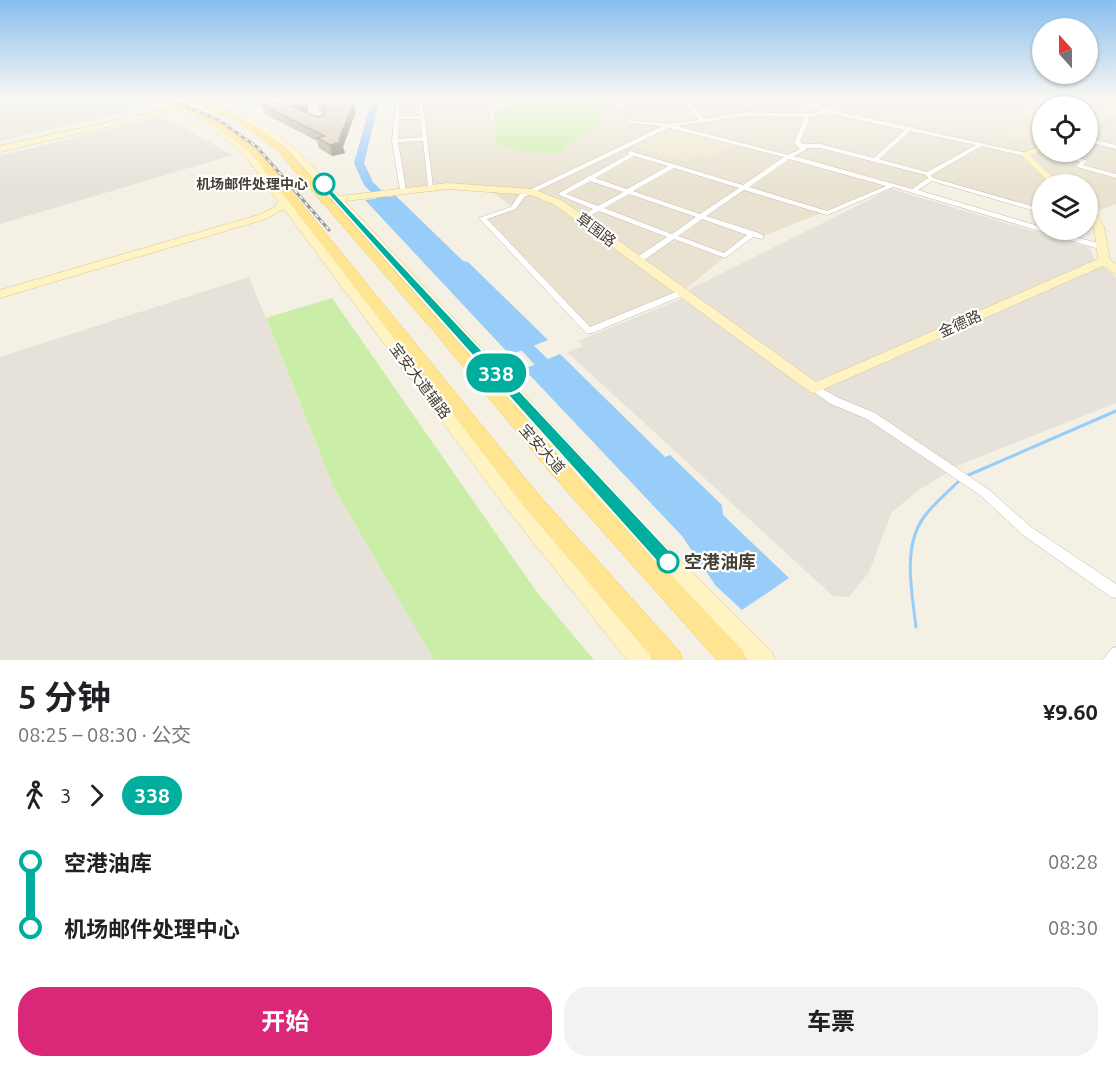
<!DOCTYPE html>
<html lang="zh">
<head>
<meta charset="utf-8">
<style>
	body { margin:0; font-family:Ubuntu,"Noto Sans SC",sans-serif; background:#f2f2f2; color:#202124; height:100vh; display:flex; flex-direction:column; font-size:22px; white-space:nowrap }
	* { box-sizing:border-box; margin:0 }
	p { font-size:20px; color:#757577 }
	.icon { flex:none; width:33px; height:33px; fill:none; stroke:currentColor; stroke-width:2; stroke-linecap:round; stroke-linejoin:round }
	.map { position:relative; height:660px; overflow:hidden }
	.panel { display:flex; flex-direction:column; background:#fff; flex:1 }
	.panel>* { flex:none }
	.badge { padding:0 12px; border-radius:20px; font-size:21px; line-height:39px }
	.needle { width:39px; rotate:339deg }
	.buttons { position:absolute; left:1032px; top:18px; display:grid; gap:12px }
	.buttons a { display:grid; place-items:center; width:66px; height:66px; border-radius:50%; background:#fff; box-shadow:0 2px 4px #0004; font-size:30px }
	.map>.badge { position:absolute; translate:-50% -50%; box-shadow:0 0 0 3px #fff }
	.legs { display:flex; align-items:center; gap:9px; height:66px; padding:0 18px; font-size:20px }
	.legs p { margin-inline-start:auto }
	.headline { display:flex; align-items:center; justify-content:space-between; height:102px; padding:0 18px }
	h1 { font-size:33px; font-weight:700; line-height:45px }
	.primary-button { display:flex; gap:12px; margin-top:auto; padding:12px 18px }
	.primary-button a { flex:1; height:69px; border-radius:24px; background:#db2777; color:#fff; font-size:24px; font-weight:700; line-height:69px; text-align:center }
	.primary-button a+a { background:#f2f2f2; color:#202124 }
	ul { padding:0 18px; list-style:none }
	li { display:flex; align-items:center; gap:21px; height:66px; font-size:22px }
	li i { display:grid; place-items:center; width:9px; height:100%; margin:0 8px; background:currentColor }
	li i::after { content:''; width:15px; height:15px; margin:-8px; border:4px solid; border-radius:50%; background:#fff }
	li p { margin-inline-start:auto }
	li:first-child i { background:linear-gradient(#0000 50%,currentColor 0) }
	li:last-child i { background:linear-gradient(currentColor 50%,#0000 0) }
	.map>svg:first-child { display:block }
	.residential { fill:#e9e2d1 }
	.industrial { fill:#e6e1d9 }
	.education { fill:#efe7cc }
	.green { fill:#caeea7 }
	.water { fill:#98ccf9 }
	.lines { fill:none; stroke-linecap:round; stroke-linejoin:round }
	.stream { stroke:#98ccf9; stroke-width:3 }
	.river { fill:#98ccf9; fill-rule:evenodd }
	.street-casing { stroke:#c3bba8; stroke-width:1 }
	.secondary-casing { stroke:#d9c98d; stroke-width:1 }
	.primary-casing { stroke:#f2ca54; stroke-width:1 }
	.street { fill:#fff; fill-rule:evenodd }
	.secondary { fill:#fff3c3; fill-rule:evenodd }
	.primary { fill:#ffe592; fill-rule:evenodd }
	.rail-casing { stroke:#959595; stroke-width:3 }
	.rail { stroke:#fff; stroke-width:1.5; stroke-dasharray:4; stroke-linecap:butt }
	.wall { fill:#b9af9e }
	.shaded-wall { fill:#968f81 }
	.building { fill:#d7ccb8; stroke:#968f81; stroke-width:1.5 }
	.line-1 { fill:#01ad9c; stroke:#fff; stroke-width:1.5 }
	.stop-1-dot { fill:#fff; stroke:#01ad9c; stroke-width:3 }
	.labels { text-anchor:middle; stroke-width:4.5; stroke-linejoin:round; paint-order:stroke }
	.far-stop-label { font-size:14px; font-weight:bold; fill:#474033; stroke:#fff; text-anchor:end }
	.street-label { font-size:15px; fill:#474033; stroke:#fff }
	.near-stop-label { font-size:18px; font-weight:bold; fill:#474033; stroke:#fff; text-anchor:start }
</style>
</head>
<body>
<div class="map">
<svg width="1116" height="660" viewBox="0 0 1116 660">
	<rect width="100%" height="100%" fill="#f4f0e4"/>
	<!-- residential -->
	<path class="residential" d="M398,98H1116V109L1088,120V106H1042V152H1088V140L1116,147V204L1092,213L1099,227L1088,223V184H1042V211L931,179L914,190L893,185L760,237L753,234L681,293L589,331L482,218L513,208L488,189L448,186L403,190L395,141Z"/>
	<!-- industrial -->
	<g class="industrial">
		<path d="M0,98H125L148,107L0,141Z"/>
		<path d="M1116,114V146L1088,138V127Z"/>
		<path d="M161,116L233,155L0,224V156Z"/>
		<path d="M891,189L1090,248L1094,259L1116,277V403L959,465L916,492L892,512L869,572L849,597L833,596L567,352L583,346L578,341L681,299L692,288Z"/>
		<path d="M249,277L334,488L434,660H0V357Z"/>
	</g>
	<!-- education -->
	<g class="education">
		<path d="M1046,98L1083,100L1079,106H1042V141L1038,144L994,133L1028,115L1023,113Z"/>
		<path d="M670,128L736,145L707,157L700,154L686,162L633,146Z"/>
	</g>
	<!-- green -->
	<g class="green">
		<path d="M531,98L599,99L600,124L569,143L561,153C538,153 513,152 494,142L496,110Z"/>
		<path d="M332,298L536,591L594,660H434L334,488L266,318Z"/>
	</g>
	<!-- water -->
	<g class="water">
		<path d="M396,196L463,261L468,262L548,340L510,355L365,200Z"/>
		<path d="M560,354L665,457L670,455L722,505L723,515L789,578L742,610L716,586L682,536L524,369Z"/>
	</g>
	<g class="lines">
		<!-- stream -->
		<g class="stream">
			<path d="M964,477L1116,411"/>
			<path d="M916,627C912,593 902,547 924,517C934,503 948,492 960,480"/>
		</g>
		<!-- river -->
		<g class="river">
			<path d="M372,98H380L364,163L373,182L403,213L397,216L393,215L364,185L354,163Z"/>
			<path d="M514,329L519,331L562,373L564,377L562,381H550L509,337L506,334Z"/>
		</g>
		<!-- street casing -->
		<g class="street-casing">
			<g id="street">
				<path d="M244,98H249L275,110L271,111Z"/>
				<path d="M396,98H400L399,116H420L418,98H422L433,187L428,186L423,141L398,142L406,190L403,192L400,190L392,141ZM399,119H420L422,137L398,139Z"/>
				<path d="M523,98H529L497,109L494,111V120L489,119L490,110L493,107Z"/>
				<path d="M607,98H612L628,109L624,110Z"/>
				<path d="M687,98H694V100L689,101L704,119L745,112L808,114L822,111L782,98H788L826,109L847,98H852L832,110L1026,153L1027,154L1024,156L982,146L931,175L933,178L1042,209V213L932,181L918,190L1042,227V230H1050L1105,245L1106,247L1105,249H1099L893,187L827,215L744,190L706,216L756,232L763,235V239L753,237L725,258L674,239L640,263H634L633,261L634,259L667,237L599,211L591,215H587V213L593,209L559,195V193L629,154L627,153L630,151L743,185L784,157L669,128L524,197L516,209L487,219L590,327L678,291H681L685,293L684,295L592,333H586L479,218L511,207L519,195L663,126L631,123L628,121L629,120L669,124L699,120L684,100ZM827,113L905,130L874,158L820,144H802L800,142L810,117ZM745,116L805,117L794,142L800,149L788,155L677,126ZM910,131L976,145L927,172L879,159ZM806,148H820L926,175L928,178L912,189L794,156L806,150ZM634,156L668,166L627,189L595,178ZM789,159L886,186L827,211L749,187ZM674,168L739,188L700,214L633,191ZM590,181L623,192L598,206L566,194ZM629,194L696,217L672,234L604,208ZM702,219L747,235L724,253L678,236Z"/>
				<path d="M965,98H1016L989,101L967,99Z"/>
				<path d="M1071,98H1078L1116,106V108L1073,99Z"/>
				<path d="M1088,138L1116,145V149L1088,142Z"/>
				<path d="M1063,154L1086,160L1087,161L1083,165L1116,174V178L1077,167L1076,166L1080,162L1061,157V155Z"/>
				<path d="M1088,221L1102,225L1103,227L1099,229L1088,225Z"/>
				<path d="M815,385L839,398L875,413L988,489L1031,527L1116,584V598L1111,597L1023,535L980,495L867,419L831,404L811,390L810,388L811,386Z"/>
				<path d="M1116,647V660H1103L1111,649Z"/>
			</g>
		</g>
		<!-- secondary casing -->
		<g class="secondary-casing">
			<g id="secondary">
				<path d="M218,98H230L0,152V146Z"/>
				<path d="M1116,107V112L1088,122V118Z"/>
				<path d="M226,110C280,126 303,156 340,196L448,183L533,189L563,201L816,382L1098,259L1094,227L1088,216V205L1092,206L1104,227L1110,260L1116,264V274L1103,266L815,393L810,392L555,205L531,195L448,189L345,201L651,531L772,652L775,660H748L637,543L285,147L254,126L223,114L222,112Z"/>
				<path d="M204,117L235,137L257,160L518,498L649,652L652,660H627L506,508L284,209L266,219L0,298V290L258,215L275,207L278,201L251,164L229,141L201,121V117Z"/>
				<path d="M1042,145V151L1030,155L1060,184H1051L1020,154Z"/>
			</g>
		</g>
		<!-- primary casing -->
		<g class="primary-casing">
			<g id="primary">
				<path d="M155,98C188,96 238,132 261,154L537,493L679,651L683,660H654L523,505L422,374L393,358L391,354L393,350H403L255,158L244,148L221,130L186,112L153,114V110H156L177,108Z"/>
				<path d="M188,98C216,96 261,130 283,146L564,462L743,651L747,660H717L550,472L438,336L277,150L240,123Z"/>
			</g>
		</g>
		<!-- street -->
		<use href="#street" class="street"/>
		<!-- secondary -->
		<use href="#secondary" class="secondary"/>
		<!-- primary -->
		<use href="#primary" class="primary"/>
		<!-- rail casing -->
		<g class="rail-casing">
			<path id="rail" d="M167,98L220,121L257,147L329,230"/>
		</g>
		<!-- rail -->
		<use href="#rail" class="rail"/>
	</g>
	<!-- wall -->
	<path class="wall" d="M316,98L356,111L343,147L345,153L332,156L319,148L317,141L265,114L262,105L308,107L309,114L317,117L323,115L318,107Z"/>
	<!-- shaded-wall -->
	<g class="shaded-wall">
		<path d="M306,98L308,107L309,114L291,106Z"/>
		<path d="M354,102L356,111L343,147L345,153L332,156L330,145L339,140Z"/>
	</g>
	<!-- building -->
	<path class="building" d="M306,98V104L291,106L317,117L323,116L327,107L320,105L316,98H353L354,102L339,140L342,142L330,145L317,138L325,136L262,105Z"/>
	<!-- sky -->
	<linearGradient id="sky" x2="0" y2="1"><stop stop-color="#88beef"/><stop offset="0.52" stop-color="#faf8f3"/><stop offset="1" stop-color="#faf8f3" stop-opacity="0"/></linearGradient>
	<rect width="1116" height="190" fill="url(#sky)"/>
	<!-- line-1 -->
	<path class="line-1" d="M324,182L674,556L677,562L674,567L668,569L662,567L321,186Z"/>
	<!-- markers -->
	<g class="stop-1-dot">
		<circle cx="324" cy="184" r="10"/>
		<circle cx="668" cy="562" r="10"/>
	</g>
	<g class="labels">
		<!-- far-stop labels -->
		<g class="far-stop-label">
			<text x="308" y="189">机场邮件处理中心</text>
		</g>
		<!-- street labels -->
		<g class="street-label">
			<text transform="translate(596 230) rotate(37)" y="5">草围路</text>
			<text transform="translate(960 324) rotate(-24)" y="5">金德路</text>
			<text transform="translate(420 381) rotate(53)" y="5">宝安大道辅路</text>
			<text transform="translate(542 449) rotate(49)" y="5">宝安大道</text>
		</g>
		<!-- near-stop labels -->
		<g class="near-stop-label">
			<text x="684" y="568">空港油库</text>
		</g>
	</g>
</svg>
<div class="buttons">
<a><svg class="needle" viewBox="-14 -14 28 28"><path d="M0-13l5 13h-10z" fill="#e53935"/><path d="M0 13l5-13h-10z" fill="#757577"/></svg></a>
<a><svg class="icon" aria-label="locate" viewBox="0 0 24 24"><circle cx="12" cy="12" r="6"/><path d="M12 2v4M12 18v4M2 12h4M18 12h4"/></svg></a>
<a><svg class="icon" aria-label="layers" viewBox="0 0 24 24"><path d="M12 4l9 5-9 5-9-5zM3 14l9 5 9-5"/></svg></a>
</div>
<b class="badge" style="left:496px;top:373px;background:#01ad9c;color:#fff">338</b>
</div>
<section class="panel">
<div class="headline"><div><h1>5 分钟</h1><p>08:25 – 08:30 · 公交</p></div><b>¥9.60</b></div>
<div class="legs"><svg class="icon" aria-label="walk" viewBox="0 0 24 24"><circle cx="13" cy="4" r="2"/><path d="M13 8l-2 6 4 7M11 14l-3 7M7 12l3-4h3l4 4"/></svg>3<svg class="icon" aria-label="forward" viewBox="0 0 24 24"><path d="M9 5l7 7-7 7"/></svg><b class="badge" style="background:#01ad9c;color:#fff">338</b></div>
<ul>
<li><i style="color:#01ad9c"></i><b>空港油库</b><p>08:28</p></li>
<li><i style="color:#01ad9c"></i><b>机场邮件处理中心</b><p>08:30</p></li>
</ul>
<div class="primary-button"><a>开始</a><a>车票</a></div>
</section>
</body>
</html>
